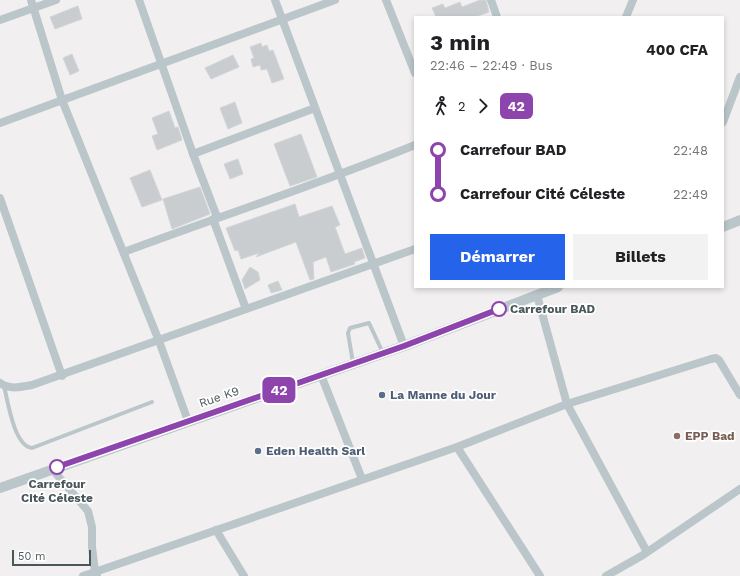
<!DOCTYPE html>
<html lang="fr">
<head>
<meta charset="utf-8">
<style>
	body { margin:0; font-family:"Work Sans",sans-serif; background:#f2f2f2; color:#202124; height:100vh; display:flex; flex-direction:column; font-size:15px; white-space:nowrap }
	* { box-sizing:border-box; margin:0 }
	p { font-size:13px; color:#757577 }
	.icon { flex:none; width:22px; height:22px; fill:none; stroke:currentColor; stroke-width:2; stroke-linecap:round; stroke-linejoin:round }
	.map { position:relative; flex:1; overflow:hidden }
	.side { position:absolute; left:414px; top:16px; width:310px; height:272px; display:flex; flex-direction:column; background:#fff; border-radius:0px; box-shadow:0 2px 6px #0003 }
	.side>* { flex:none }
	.badge { padding:0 8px; border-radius:6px; font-size:14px; line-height:26px }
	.scale { position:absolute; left:12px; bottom:10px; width:79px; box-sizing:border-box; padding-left:4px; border:2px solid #49565a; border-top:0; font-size:11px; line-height:14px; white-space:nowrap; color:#49565a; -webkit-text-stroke:3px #fff; paint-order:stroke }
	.map>.badge { position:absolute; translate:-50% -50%; box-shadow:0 0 0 2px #fff }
	.legs { display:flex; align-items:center; gap:6px; height:44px; padding:0 16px; font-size:13px }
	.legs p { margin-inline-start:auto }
	.summary { display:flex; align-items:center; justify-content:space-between; height:68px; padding:0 16px }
	h1 { font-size:22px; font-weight:700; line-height:30px }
	.action { display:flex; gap:8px; margin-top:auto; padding:8px 16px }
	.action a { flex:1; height:46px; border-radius:0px; background:#2563eb; color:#fff; font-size:16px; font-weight:700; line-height:46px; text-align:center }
	.action a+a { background:#f2f2f2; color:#202124 }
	ul { padding:0 16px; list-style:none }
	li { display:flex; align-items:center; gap:14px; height:44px; font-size:15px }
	li i { display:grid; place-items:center; width:6px; height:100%; margin:0 5px; background:currentColor }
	li i::after { content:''; width:10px; height:10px; margin:-5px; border:3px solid; border-radius:50%; background:#fff }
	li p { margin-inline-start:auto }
	li:first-child i { background:linear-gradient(#0000 50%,currentColor 0) }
	li:last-child i { background:linear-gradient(currentColor 50%,#0000 0) }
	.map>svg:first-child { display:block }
	.building { fill:#c9cdd0; stroke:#d3d6d9 }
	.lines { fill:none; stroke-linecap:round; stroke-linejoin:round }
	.service { stroke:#bbc6ca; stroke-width:4 }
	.minor { stroke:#bbc6ca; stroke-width:8 }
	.tertiary { stroke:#bbc6ca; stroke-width:10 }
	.line-1-casing { stroke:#fff; stroke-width:9 }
	.line-1 { stroke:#8e44ad; stroke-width:6 }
	.stop-1-dot { fill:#fff; stroke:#8e44ad; stroke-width:2 }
	.service-dot { fill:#5c6f8a; stroke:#fff; stroke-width:1.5 }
	.education-dot { fill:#8d6e63; stroke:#fff; stroke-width:1.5 }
	.labels { text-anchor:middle; stroke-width:3.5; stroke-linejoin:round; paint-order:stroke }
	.stop-label { font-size:12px; font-weight:bold; fill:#49565a; stroke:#fff; text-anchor:start }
	.service-label { font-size:12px; font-weight:bold; fill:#4e5e75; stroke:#fff; text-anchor:start }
	.street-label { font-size:12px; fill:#49565a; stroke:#fff }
	.education-label { font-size:12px; font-weight:bold; fill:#785e54; stroke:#fff; text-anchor:start }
</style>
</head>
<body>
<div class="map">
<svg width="740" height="576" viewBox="0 0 740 576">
	<rect width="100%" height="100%" fill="#f1efef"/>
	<!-- building -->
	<g class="building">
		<path d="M480,0H486L489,12L475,17H436L432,8L443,4L445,8L460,2L462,7Z"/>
		<path d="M78,6L82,19L55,29L50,17Z"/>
		<path d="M261,43L262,47L267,45L269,51L273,50L284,79L272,83L267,69L261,70L260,65L253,67L251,59L254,58L250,47Z"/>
		<path d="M72,54L79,71L70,75L63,58Z"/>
		<path d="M233,55L239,67L211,79L205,68Z"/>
		<path d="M235,102L242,123L228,129L220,108Z"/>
		<path d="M169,111L175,128L178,127L182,140L157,150L152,136L158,134L152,118Z"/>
		<path d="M301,134L317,177L290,186L274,144Z"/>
		<path d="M238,159L243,174L230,179L224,164Z"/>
		<path d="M150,170L162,200L142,207L130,178Z"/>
		<path d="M200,187L210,214L172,229L163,199Z"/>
		<path d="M295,204L299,217L332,206L340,225L335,227L345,254L362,248L365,258L354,262L355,264L331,272L326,257L313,262L314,279L310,280L296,242L256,257L259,253L241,259L238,250L235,251L226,228Z"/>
		<path d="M250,267L258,272L260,280L245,289L242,280Z"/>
		<path d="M278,281L282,290L271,293L268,285Z"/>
	</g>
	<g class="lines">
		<!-- service -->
		<g class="service">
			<path d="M353,363L348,333L350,328L369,323L383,353"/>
			<path d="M4,386C8,402 14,446 32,448L152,402"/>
		</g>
		<!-- minor -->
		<g class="minor">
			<path d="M31,0L62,100L159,341L188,421"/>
			<path d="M139,0L193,154L217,217"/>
			<path d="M275,0L404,346"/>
			<path d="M386,0L415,73"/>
			<path d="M491,0L497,17"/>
			<path d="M626,17L633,0"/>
			<path d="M0,20L56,0"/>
			<path d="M723,122L740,77"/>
			<path d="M0,123L335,0"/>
			<path d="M193,154L315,108"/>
			<path d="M0,198L62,376"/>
			<path d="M213,219L246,309"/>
			<path d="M124,252C221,216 319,184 415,145"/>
			<path d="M537,295L567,404L647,552"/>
			<path d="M321,375L362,479"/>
			<path d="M0,383C9,390 21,387 32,385L415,249"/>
			<path d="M457,447L540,576"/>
			<path d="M52,469L88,511L92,527V547L95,572L457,447L567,404L711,359L716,358L719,360L740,395"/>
			<path d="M216,530L244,576"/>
			<path d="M83,576L95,572L97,576"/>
			<path d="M606,576L643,555L740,489"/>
		</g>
		<!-- tertiary -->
		<g class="tertiary">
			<path d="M723,227L740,220"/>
			<path d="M0,488L404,346L558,287"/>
		</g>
	</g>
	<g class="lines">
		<!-- line-1 casing -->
		<g class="line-1-casing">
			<path id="line-1" d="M57,467L404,346L499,309"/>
		</g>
		<!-- line-1 -->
		<use href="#line-1" class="line-1"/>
	</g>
	<!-- markers -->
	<g class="stop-1-dot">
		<circle cx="499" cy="309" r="7"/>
		<circle cx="57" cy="467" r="7"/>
	</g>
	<g class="service-dot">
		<circle cx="382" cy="395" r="4"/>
		<circle cx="258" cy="451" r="4"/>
	</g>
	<circle class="education-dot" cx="677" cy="436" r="4"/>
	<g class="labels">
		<!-- stop labels -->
		<g class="stop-label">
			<text x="510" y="313">Carrefour BAD</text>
			<text x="57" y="488" text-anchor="middle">Carrefour<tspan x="57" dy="14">Cité Céleste</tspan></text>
		</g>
		<!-- service labels -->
		<g class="service-label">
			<text x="390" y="399">La Manne du Jour</text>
			<text x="266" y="455">Eden Health Sarl</text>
		</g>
		<!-- street labels -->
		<g class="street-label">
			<text transform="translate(219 397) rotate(-19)" y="4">Rue K9</text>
		</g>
		<!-- education labels -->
		<g class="education-label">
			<text x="685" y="440">EPP Bad</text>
		</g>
	</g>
</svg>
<div class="scale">50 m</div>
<b class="badge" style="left:279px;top:390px;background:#8e44ad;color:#fff">42</b>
<section class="side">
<div class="summary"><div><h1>3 min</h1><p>22:46 – 22:49 · Bus</p></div><b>400 CFA</b></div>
<div class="legs"><svg class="icon" aria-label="walk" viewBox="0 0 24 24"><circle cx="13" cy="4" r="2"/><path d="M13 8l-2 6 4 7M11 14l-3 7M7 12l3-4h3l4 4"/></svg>2<svg class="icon" aria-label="forward" viewBox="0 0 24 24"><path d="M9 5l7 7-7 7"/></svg><b class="badge" style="background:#8e44ad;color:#fff">42</b></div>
<ul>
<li><i style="color:#8e44ad"></i><b>Carrefour BAD</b><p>22:48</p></li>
<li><i style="color:#8e44ad"></i><b>Carrefour Cité Céleste</b><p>22:49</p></li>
</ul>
<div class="action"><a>Démarrer</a><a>Billets</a></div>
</section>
</div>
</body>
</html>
